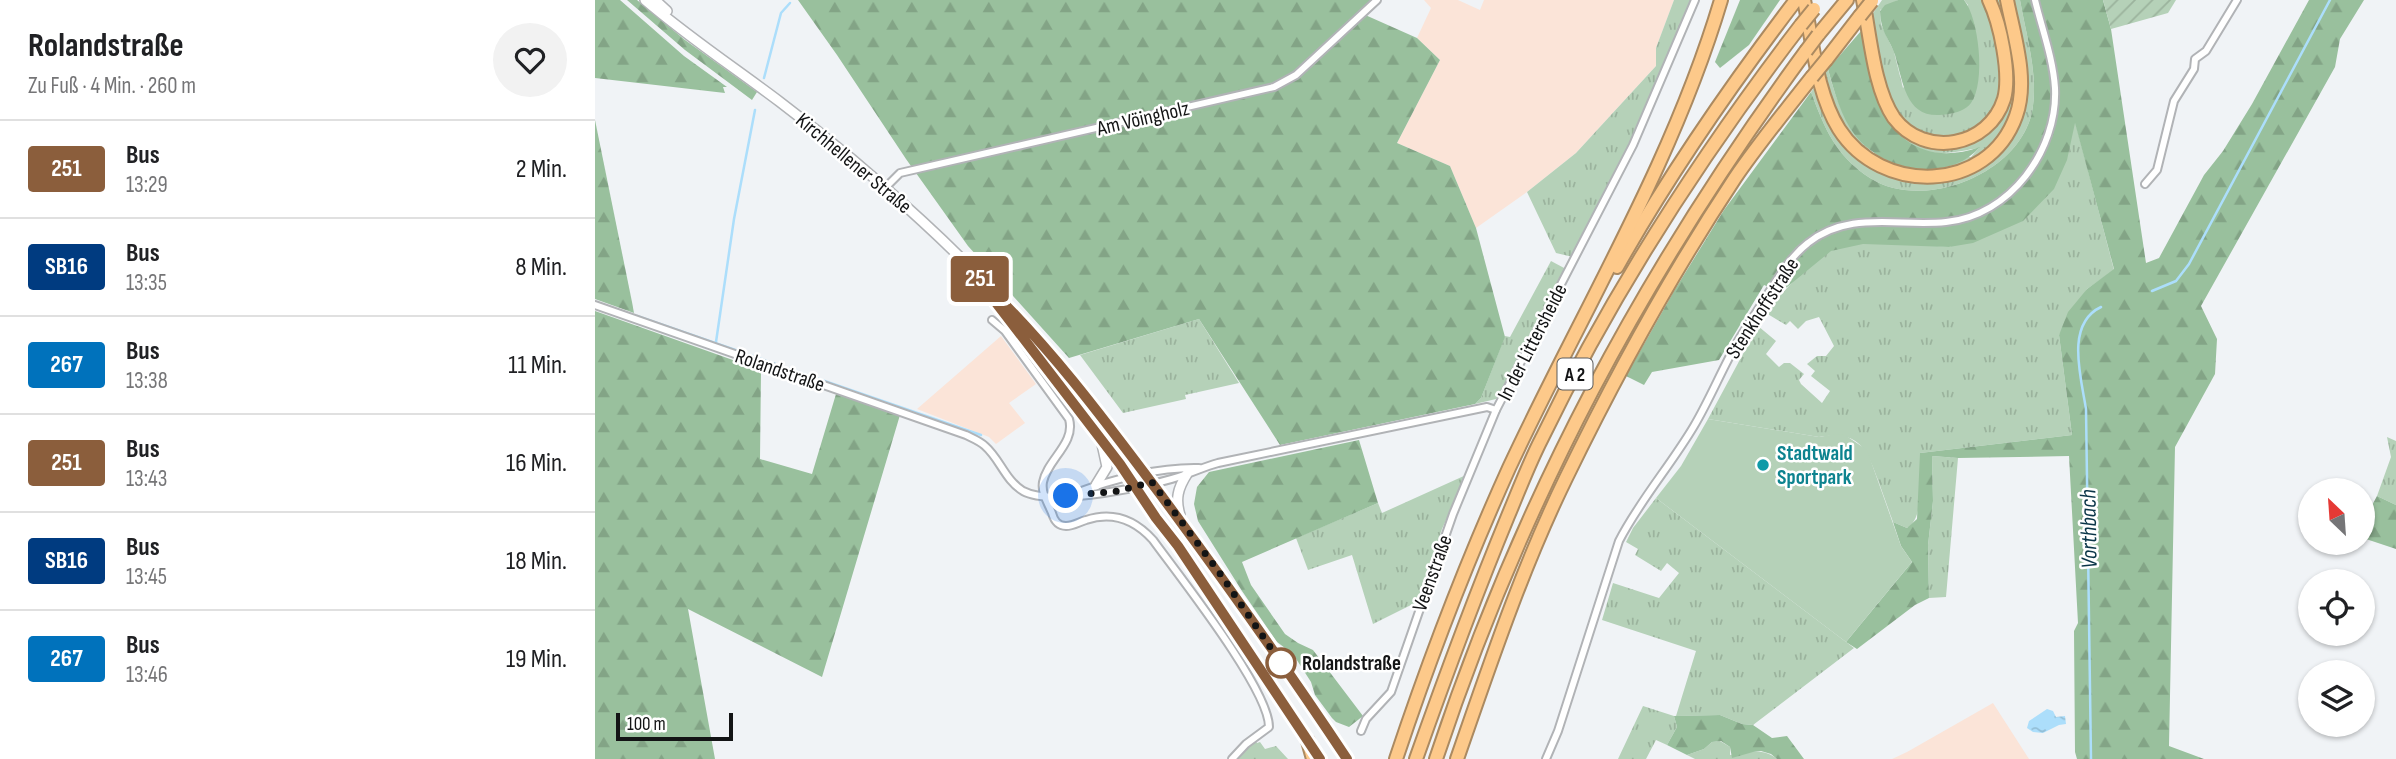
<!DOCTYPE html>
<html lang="de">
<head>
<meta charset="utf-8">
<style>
	body { margin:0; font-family:"Sofia Sans Condensed",sans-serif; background:#f2f2f2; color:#202124; height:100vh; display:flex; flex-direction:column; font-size:26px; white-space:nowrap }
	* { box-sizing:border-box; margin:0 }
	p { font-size:23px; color:#757577 }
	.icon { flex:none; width:38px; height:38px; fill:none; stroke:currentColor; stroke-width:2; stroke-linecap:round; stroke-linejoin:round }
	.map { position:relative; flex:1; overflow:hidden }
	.panel { display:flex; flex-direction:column; background:#fff; width:595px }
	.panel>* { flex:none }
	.badge { padding:0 14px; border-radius:5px; font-size:24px; line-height:46px }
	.needle { width:46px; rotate:335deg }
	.fabs { position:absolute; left:1703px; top:478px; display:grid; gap:14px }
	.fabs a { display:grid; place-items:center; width:77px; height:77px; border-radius:50%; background:#fff; box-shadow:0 2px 5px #0004; font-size:35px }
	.scale { position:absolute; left:21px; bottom:18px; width:117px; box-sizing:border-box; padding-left:7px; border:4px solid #131415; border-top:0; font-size:19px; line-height:24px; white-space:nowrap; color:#131415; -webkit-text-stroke:5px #fff; paint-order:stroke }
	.you { position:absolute; width:35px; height:35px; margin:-18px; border:5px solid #fff; border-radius:50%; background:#1a73e8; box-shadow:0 0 0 10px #1a73e833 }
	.map>.badge { position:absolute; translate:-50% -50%; box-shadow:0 0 0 4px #fff }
	.round { display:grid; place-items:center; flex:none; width:74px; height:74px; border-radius:37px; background:#f2f2f2 }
	.summary { display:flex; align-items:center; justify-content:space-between; height:119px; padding:0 28px }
	h1 { font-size:33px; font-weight:700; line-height:52px }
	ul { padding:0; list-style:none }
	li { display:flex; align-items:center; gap:21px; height:98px; padding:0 28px; border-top:2px solid #e0e0e0 }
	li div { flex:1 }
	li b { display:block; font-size:26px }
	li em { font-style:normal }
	li .badge { min-width:77px; font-weight:700; text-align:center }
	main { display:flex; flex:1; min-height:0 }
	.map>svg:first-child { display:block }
	.commercial { fill:#fbe4d8 }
	.grass { fill:url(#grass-tufts) }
	.forest { fill:url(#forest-firs) }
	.garden { fill:url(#garden-furrows) }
	.pitch { fill:#b5d1b8 }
	.water { fill:url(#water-ripples) }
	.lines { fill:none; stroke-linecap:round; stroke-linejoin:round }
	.stream { stroke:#acdefb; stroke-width:2.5 }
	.street-casing { stroke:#b1b3b6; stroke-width:10 }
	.secondary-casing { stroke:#b1b3b6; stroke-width:12 }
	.highway-casing { stroke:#ab8a61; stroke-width:16 }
	.street { stroke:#fff; stroke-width:6 }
	.secondary { stroke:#fff; stroke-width:9 }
	.highway { stroke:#fdc98a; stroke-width:12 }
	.highway-bridge-casing { stroke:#ab8a61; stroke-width:16; stroke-linecap:butt }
	.highway-bridge { stroke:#fdc98a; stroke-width:12 }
	.line-casing { stroke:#fff; stroke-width:16 }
	.line { stroke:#8b5e3c; stroke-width:10 }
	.walk { stroke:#131415; stroke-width:7; stroke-dasharray:0 12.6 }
	.culture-dot { fill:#0f9aa8; stroke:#fff; stroke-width:2.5 }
	.stop-dot { fill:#fff; stroke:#8b5e3c; stroke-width:3.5 }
	.labels { text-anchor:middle; stroke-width:5; stroke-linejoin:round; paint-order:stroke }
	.shield { fill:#fff; stroke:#5a5a5b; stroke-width:2 }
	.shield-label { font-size:19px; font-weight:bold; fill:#131415 }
	.street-label { font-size:21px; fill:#131415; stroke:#fff }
	.culture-label { font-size:21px; font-weight:bold; fill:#0d838f; stroke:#fff; text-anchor:start }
	.stop-label { font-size:21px; font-weight:bold; fill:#131415; stroke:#fff; text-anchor:start }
	.water-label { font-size:23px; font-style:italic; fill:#0a3548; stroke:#fff }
</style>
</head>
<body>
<main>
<section class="panel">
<div class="summary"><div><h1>Rolandstraße</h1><p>Zu Fuß · 4 Min. · 260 m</p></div><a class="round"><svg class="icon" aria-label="heart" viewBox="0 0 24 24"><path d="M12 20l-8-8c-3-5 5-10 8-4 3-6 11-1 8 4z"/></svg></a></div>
<ul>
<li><span class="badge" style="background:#8b5e3c;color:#fff">251</span><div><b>Bus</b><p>13:29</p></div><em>2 Min.</em></li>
<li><span class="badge" style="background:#003b80;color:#fff">SB16</span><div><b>Bus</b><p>13:35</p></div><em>8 Min.</em></li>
<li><span class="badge" style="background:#0072bc;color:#fff">267</span><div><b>Bus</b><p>13:38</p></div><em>11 Min.</em></li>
<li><span class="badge" style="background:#8b5e3c;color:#fff">251</span><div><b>Bus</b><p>13:43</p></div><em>16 Min.</em></li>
<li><span class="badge" style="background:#003b80;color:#fff">SB16</span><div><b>Bus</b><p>13:45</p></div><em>18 Min.</em></li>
<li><span class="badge" style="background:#0072bc;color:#fff">267</span><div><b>Bus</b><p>13:46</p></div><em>19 Min.</em></li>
</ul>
</section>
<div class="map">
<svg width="1801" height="759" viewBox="0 0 1801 759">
	<defs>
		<pattern id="grass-tufts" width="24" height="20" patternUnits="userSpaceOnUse" patternTransform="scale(1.75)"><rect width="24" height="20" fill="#b5d1b8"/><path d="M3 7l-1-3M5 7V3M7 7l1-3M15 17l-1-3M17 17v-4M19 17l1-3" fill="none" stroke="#9bb39d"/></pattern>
		<pattern id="forest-firs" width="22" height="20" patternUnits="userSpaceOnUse" patternTransform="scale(1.75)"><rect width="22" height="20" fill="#99c09d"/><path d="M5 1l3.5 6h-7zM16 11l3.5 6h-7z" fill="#83a486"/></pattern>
		<pattern id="garden-furrows" width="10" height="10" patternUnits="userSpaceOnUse" patternTransform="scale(1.75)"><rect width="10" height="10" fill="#b5d1b8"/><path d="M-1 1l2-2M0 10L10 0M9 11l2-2" fill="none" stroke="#9bb39d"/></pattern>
		<pattern id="water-ripples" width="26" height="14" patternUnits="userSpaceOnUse" patternTransform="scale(1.75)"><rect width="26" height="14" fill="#acdefb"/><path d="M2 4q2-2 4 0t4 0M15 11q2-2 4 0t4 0" fill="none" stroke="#93bed6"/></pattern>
	</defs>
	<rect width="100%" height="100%" fill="#f0f3f6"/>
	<!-- commercial -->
	<g class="commercial">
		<path d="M829,0H863L885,10L889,0H1079L1061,48V66L981,153L932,192L881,228L855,166L802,143L845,60L822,38L836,8Z"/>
		<path d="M406,336L441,384L414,403L430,423L401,444L394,437L322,409Z"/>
		<path d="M1398,703L1434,759H1297L1312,752Z"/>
	</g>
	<!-- grass -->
	<g class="grass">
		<path d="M1079,0H1098C1061,88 1023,173 978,257L961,253L932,192L981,153L1061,66V48Z"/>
		<path d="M1287,0H1303L1285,10L1286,24L1299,52L1308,88L1373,5L1369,0H1425C1431,35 1444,75 1437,112C1424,174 1328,212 1275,178C1240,155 1230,129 1216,92L1233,69C1242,104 1252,128 1278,153L1376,157L1384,148C1371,150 1355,154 1341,153C1284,148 1275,75 1266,31Z"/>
		<path d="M1480,121L1519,270L1492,289L1464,335L1477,435L1325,453C1325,472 1330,519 1312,528L1298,522C1293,508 1288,494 1283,480C1271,447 1263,430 1224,437L1113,419L1163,326L1181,341L1171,354L1184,367L1189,363H1195L1209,374L1204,380L1206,384L1227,403L1235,391L1216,376L1220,371L1212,364L1222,356H1231L1239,346L1224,317L1211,321L1203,329L1195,321L1191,325L1171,313C1185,295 1215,260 1237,250C1269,237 1320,244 1355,247Z"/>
		<path d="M956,261L971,269L906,395L901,399L880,404L886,398L910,336L915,337Z"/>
		<path d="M604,319L644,383L590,395L591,399L528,413L485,355Z"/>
		<path d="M1792,437L1801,441V505L1782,496L1796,457Z"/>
		<path d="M1337,456L1363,458L1351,597L1334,598L1333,545L1338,501Z"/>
		<path d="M871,475L847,529L822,602L778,624L757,555L713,570L701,538L783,503L787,513Z"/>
		<path d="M1061,498L1259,648L1158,725L1147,724L1125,715L1081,716L1101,651L1007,620L1018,583L1064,598L1084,573L1072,563L1066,571L1040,555L1043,549L1031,542L1038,528Z"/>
		<path d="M1048,706L1079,716L1082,727L1072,745L1061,740L1051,759H1023Z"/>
		<path d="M661,741L662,743L665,742L670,749L681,746L693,759H640L654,744Z"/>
		<path d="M1125,741L1135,747V755C1152,753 1168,747 1182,759H1100L1092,755L1109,749L1117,742Z"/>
	</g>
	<!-- forest -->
	<g class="forest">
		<path d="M0,0H25L89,56L132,87H128L130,93L0,78Z"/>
		<path d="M32,0H42L90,40L162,92L157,100L90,50Z"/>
		<path d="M203,0H782L768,14L822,38L845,60L802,143L855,166L881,228L910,337L886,398L880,404L685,445L604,319L474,358L373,246L311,159L242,55Z"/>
		<path d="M1145,0H1185L1154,45L1125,68L1120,62Z"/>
		<path d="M1303,0H1369C1384,18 1391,83 1376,103C1371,110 1361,113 1353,114C1311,122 1309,85 1300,55C1294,37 1286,34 1285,11L1290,5Z"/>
		<path d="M1425,0H1508L1516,29L1551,263L1564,258L1609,175L1628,151L1657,104L1714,0H1769L1745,39L1740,67L1606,306L1622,339L1620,374L1580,447L1574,746L1609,759H1482L1480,752L1479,631L1483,623L1474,456L1363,458L1337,456L1338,501L1333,545L1334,598L1320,605L1262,649L1251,642L1317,562L1306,546L1298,522L1312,528L1322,519L1325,453L1477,435L1464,335L1473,312L1492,289L1519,269L1480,123L1472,160L1459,189L1428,221L1378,243L1354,247L1268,244L1236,251L1186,292L1169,285L1124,360L1057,372L1049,385L1031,376L1079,291L1129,210L1216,92C1230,129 1240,155 1275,178C1328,212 1424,174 1437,112C1444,75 1431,35 1425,0Z"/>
		<path d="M1266,31C1271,55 1274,82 1284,104C1303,148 1340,163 1385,147C1354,183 1288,172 1260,135C1246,117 1239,91 1233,69Z"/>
		<path d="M0,120L37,302L39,313L0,299Z"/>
		<path d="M0,311L166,370L165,459L217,474L241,394L305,415L227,677L93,609L120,759H0Z"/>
		<path d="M764,440L783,503L647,562L656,585L690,634L703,643L718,650L768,716L754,727L741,722L737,718L720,695L716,682L698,654L682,642L647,591L603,521L599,504L602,487L614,472Z"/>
		<path d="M1782,496L1801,505V549L1768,538V522Z"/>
		<path d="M1125,715L1147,724L1158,725L1177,738L1192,736L1209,759H1182L1176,754L1166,751L1158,752L1137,758L1135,747L1126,741L1117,742L1109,749L1092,755L1072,745L1082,727L1079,716Z"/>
	</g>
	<!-- garden -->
	<path class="garden" d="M1508,0H1581L1573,13L1516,29Z"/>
	<!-- pitch -->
	<path class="pitch" d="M1113,419L1224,437L1241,434L1250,435L1272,450L1306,546L1317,562L1251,642L1061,498L1086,466Z"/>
	<!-- water -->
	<path class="water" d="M1452,709L1458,711L1461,717L1470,716L1471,724L1464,725L1448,733L1438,732L1432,728L1434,721Z"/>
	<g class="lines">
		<!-- stream -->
		<g class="stream">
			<path d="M169,78L186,13L195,3"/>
			<path d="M1557,291L1581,281L1594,264L1735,0"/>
			<path d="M42,316L386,435"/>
			<path d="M121,342L139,219L160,110"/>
			<path d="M1496,759L1491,409C1486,377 1470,324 1506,307"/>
		</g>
		<!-- street casing -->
		<g class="street-casing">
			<g id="street">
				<path d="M1550,184L1562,170L1579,101L1599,69L1600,59L1611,51L1642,0"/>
				<path d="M290,188L305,173L679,87L701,75L782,0"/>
				<path d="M0,305L371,435C377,438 385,441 390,446C405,459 410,480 428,491C457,507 560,486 592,474C603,470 612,466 623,463L892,407L901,410"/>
				<path d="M397,320L410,331L474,419C481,443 452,460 448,482C446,493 453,503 457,513C459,520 462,526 471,526C478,526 484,522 491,520C518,511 540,520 558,540C584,576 674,689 674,727L651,744L637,759"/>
				<path d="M478,494C518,479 562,467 604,468"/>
				<path d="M766,731L771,719L796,692L858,514L901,410L1038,145L1100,0"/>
				<path d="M951,759L963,731L1024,541C1045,500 1076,465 1099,426C1115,399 1127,369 1143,341C1152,325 1164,309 1174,292C1185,275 1196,256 1213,243C1254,210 1303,227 1351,222C1415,216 1463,150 1460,88C1458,58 1447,29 1440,0"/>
			</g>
		</g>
		<!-- secondary casing -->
		<g class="secondary-casing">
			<g id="secondary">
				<path d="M50,0C93,37 140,68 185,102C234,139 282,179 327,221C449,333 551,466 643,603C679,655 717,706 752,759"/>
				<path d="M60,0L72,11"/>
				<path d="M402,302L525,464L561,518L583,546L725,759"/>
				<path d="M501,485L512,467L507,444"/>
				<path d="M585,515C580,499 583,488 592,474"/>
			</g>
		</g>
		<!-- highway casing -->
		<g class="highway-casing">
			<g id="highway">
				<path d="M1209,0C1218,42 1221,92 1244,129C1286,195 1393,194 1421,116C1434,80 1419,36 1412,0"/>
				<path d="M1268,0C1275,35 1279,89 1299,118C1330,159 1394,147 1409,99C1416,74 1405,23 1394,0"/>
				<path d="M1223,35L1252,0"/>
				<path d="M1231,60L1265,16"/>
				<path d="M1022,267C1075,173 1136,85 1201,0"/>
				<path d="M713,741L718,759"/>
				<path d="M801,759C834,660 871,563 914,468C986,313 1077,165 1126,0"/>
				<path d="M821,759C850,677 880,596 913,516C924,490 934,463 947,438C1018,291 1107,154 1206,25"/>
				<path d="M841,759C928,497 1048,273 1211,51"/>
				<path d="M862,759C895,664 927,568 971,478C1021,375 1077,273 1140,178C1164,143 1191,110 1217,77"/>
			</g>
		</g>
		<!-- street -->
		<use href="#street" class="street"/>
		<!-- secondary -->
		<use href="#secondary" class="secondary"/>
		<!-- highway -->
		<use href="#highway" class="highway"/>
		<!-- highway-bridge casing -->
		<g class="highway-bridge-casing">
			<g id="highway-bridge">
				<path d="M1265,16L1277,1"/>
				<path d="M1206,25L1219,9"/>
				<path d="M1211,51L1223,35"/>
				<path d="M1217,77L1231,60"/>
			</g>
		</g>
		<!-- highway-bridge -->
		<use href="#highway-bridge" class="highway-bridge"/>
	</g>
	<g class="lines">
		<!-- line casing -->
		<g class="line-casing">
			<path id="line" d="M725,759L583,546L561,518L525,464L379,274C451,341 509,419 568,498C631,583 693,670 752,759"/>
		</g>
		<!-- line -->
		<use href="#line" class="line"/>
		<!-- walk -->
		<path class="walk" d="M471,496L523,491L557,482L624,572L686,663"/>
	</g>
	<!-- markers -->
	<circle class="culture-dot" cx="1168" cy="465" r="7"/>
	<circle class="stop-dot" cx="686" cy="663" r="14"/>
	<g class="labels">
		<!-- shield labels -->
		<rect class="shield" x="962.5" y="358.5" width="35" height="31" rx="5"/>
		<g class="shield-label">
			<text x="980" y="381">A 2</text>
		</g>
		<!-- street labels -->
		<g class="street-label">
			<text transform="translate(548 118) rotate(-13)" y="7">Am Vöingholz</text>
			<text transform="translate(259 163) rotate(40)" y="7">Kirchhellener Straße</text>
			<text transform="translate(1167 308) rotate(-57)" y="7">Stenkhoffstraße</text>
			<text transform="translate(937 342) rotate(-63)" y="7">In der Littersheide</text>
			<text transform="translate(185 370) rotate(19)" y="7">Rolandstraße</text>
			<text transform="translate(837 573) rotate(-70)" y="7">Veenstraße</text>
		</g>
		<!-- culture labels -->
		<g class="culture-label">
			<text x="1182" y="460">Stadtwald<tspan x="1182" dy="24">Sportpark</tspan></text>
		</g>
		<!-- stop labels -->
		<g class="stop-label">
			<text x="707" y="670">Rolandstraße</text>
		</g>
		<!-- water labels -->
		<g class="water-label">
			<text transform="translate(1493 529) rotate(-91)" y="8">Vorthbach</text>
		</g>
	</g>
</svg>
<div class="fabs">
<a><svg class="needle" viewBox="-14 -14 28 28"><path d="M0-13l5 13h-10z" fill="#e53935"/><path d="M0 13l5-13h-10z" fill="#757577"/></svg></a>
<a><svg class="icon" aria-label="locate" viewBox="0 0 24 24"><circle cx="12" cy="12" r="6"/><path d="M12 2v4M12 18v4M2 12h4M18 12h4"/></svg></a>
<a><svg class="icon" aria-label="layers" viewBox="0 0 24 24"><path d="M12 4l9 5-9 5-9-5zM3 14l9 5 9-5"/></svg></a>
</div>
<div class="scale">100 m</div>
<div class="you" style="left:471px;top:496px"></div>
<b class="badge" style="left:385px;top:279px;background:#8b5e3c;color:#fff">251</b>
</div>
</main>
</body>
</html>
